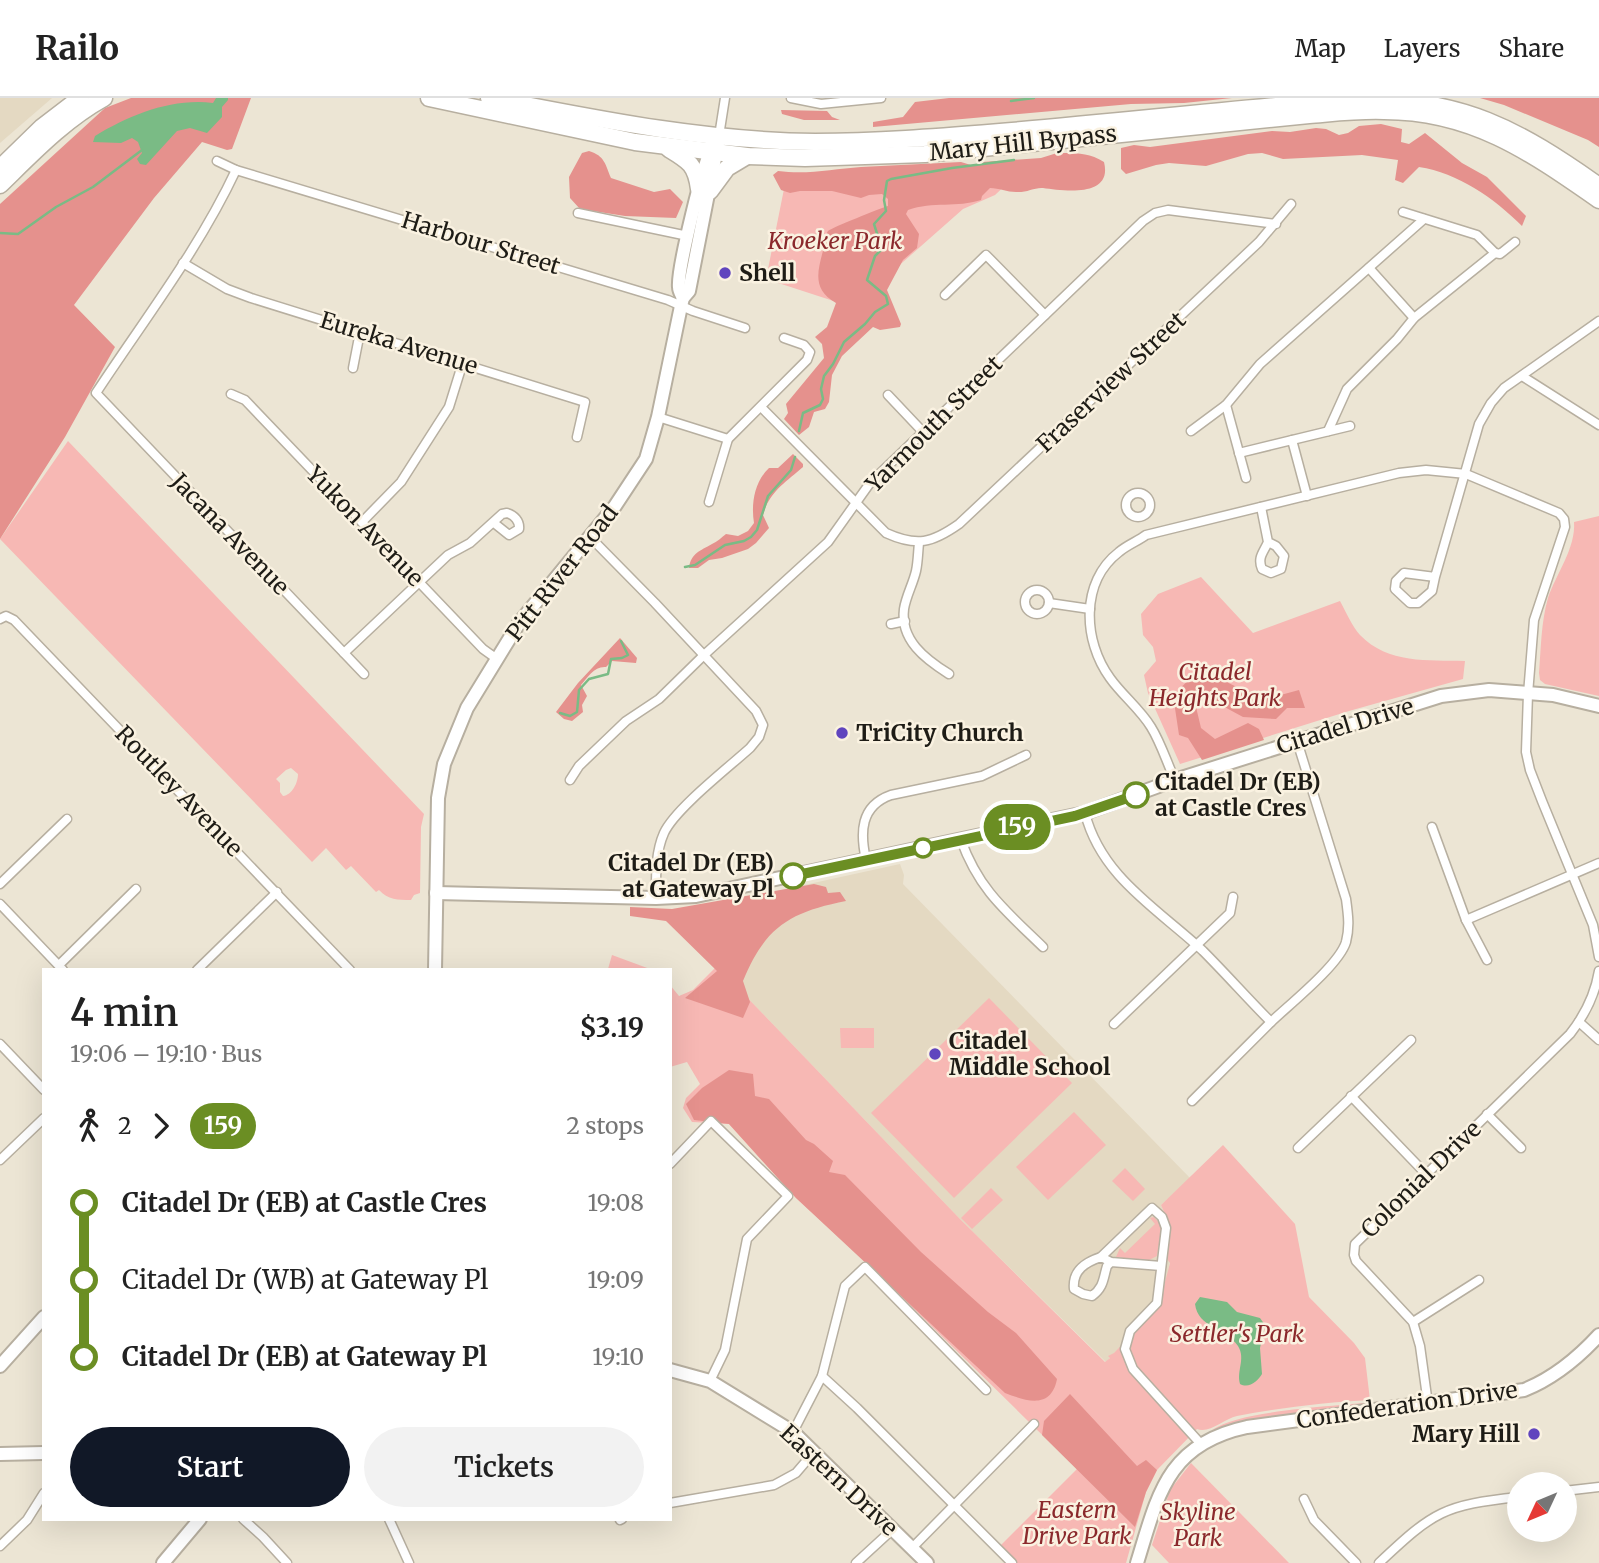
<!DOCTYPE html>
<html lang="en">
<head>
<meta charset="utf-8">
<style>
	body { margin:0; font-family:Merriweather,serif; background:#f2f2f2; color:#222; height:100vh; display:flex; flex-direction:column; font-size:26px; white-space:nowrap }
	* { box-sizing:border-box; margin:0 }
	p { font-size:23px; color:#767676 }
	.icon { flex:none; width:38px; height:38px; fill:none; stroke:currentColor; stroke-width:2; stroke-linecap:round; stroke-linejoin:round }
	.map { position:relative; flex:1; overflow:hidden }
	.panel { position:absolute; left:42px; top:870px; width:630px; height:553px; display:flex; flex-direction:column; background:#fff; border-radius:0px; box-shadow:0 7px 28px #0002 }
	.panel>* { flex:none }
	.badge { padding:0 14px; border-radius:23px; font-size:24px; line-height:46px }
	.needle { width:46px; rotate:226deg }
	.buttons { position:absolute; left:1507px; top:1374px; display:grid; gap:14px }
	.buttons a { display:grid; place-items:center; width:70px; height:70px; border-radius:50%; background:#fff; box-shadow:0 7px 28px #0002; font-size:35px }
	.map>.badge { position:absolute; translate:-50% -50%; box-shadow:0 0 0 4px #fff }
	.legs { display:flex; align-items:center; gap:10px; height:77px; padding:0 28px; font-size:23px }
	.legs p { margin-inline-start:auto }
	.overview { display:flex; align-items:center; justify-content:space-between; height:119px; padding:0 28px }
	h1 { font-size:38px; font-weight:600; line-height:52px }
	.action { display:flex; gap:14px; margin-top:auto; padding:14px 28px }
	.action a { flex:1; height:80px; border-radius:42px; background:#111827; color:#fff; font-size:28px; font-weight:600; line-height:80px; text-align:center }
	.action a+a { background:#f2f2f2; color:#222 }
	ul { padding:0 28px; list-style:none }
	li { display:flex; align-items:center; gap:24px; height:77px; font-size:26px }
	li i { display:grid; place-items:center; width:10px; height:100%; margin:0 9px; background:currentColor }
	li i::after { content:''; width:18px; height:18px; margin:-9px; border:5px solid; border-radius:50%; background:#fff }
	li p { margin-inline-start:auto }
	li:first-child i { background:linear-gradient(#0000 50%,currentColor 0) }
	li:last-child i { background:linear-gradient(currentColor 50%,#0000 0) }
	header { display:flex; align-items:center; gap:42px; box-sizing:border-box; height:98px; padding:0 35px; background:#fff; border-bottom:2px solid #e0e0e0 }
	header strong { font-size:33px }
	nav { display:flex; gap:38px; margin-inline-start:auto; font-size:24px }
	.map>svg:first-child { display:block }
	.built { fill:#e4d9c2 }
	.green { fill:#f7b8b4; fill-rule:evenodd }
	.forest { fill:#e5918d }
	.water { fill:#7abb85 }
	.lines { fill:none; stroke-linecap:round; stroke-linejoin:round }
	.stream { stroke:#7abb85; stroke-width:2.5 }
	.street-casing { stroke:#b7afa0; stroke-width:11 }
	.secondary-casing { stroke:#b7afa0; stroke-width:16 }
	.highway-casing { stroke:#b7afa0; stroke-width:19 }
	.street { stroke:#fff; stroke-width:8 }
	.secondary { stroke:#fff; stroke-width:12 }
	.highway { stroke:#fff; stroke-width:16 }
	.line-1-casing { stroke:#fff; stroke-width:16 }
	.line-1 { stroke:#6b8e23; stroke-width:10 }
	.poi-dot { fill:#6045be; stroke:#faf2e1; stroke-width:2.5 }
	.stop-1-dot { fill:#fff; stroke:#6b8e23; stroke-width:3.5 }
	.labels { text-anchor:middle; stroke-width:5; stroke-linejoin:round; paint-order:stroke }
	.street-label { font-size:23px; fill:#1e1c16; stroke:#faf2e1 }
	.park-label { font-size:23px; font-style:italic; fill:#8b292c; stroke:#faf2e1 }
	.poi-label { font-size:23px; font-weight:bold; fill:#1e1c16; stroke:#faf2e1; text-anchor:start }
	.stop-label { font-size:23px; font-weight:bold; fill:#1e1c16; stroke:#faf2e1; text-anchor:start }
</style>
</head>
<body>
<header>
<strong>Railo</strong>
<nav><a>Map</a><a>Layers</a><a>Share</a></nav>
</header>
<div class="map">
<svg width="1599" height="1465" viewBox="0 0 1599 1465">
	<rect width="100%" height="100%" fill="#ece5d4"/>
	<!-- built -->
	<g class="built">
		<path d="M0,0H52L0,45Z"/>
		<path d="M900,766L904,777L903,786L1190,1080L1161,1107L1171,1130L1170,1163L1163,1203L1106,1264L960,1121L668,817Z"/>
	</g>
	<!-- green -->
	<g class="green">
		<path d="M1014,79L995,97L963,111L852,209L766,181L785,86Z"/>
		<path d="M68,343L424,716L421,729L420,795L414,797L411,802C398,802 388,802 379,792L376,794L351,768L346,772L326,750L312,764L0,441ZM291,670L298,676C298,685 292,697 283,698L280,694V685L276,681L286,672Z"/>
		<path d="M1599,418V598L1545,586L1540,582L1539,575C1541,551 1541,524 1548,500C1556,476 1576,450 1574,424Z"/>
		<path d="M1201,479L1253,535L1340,503C1346,514 1352,528 1360,537C1388,566 1428,562 1465,563L1463,581L1349,613L1180,666L1148,595L1144,577L1156,563L1153,549L1143,537L1141,516L1158,496Z"/>
		<path d="M612,857L650,871H608Z"/>
		<path d="M717,868L960,1121L1105,1264L1110,1260L1108,1258L1114,1255L1159,1207L1170,1165L1167,1161L1171,1130L1161,1107L1223,1047L1295,1126L1309,1199L1354,1245L1365,1260L1370,1302C1328,1304 1279,1310 1237,1318C1224,1321 1209,1336 1197,1331L1157,1372L1146,1394L1126,1465H1015L999,1449L1077,1371L864,1162L796,1100L729,1026L692,1024L683,1010L686,1000L700,986L687,964L670,969V887L679,898L693,892Z"/>
		<path d="M989,900L1072,985L954,1100L871,1015Z"/>
		<path d="M840,930H874V950H841Z"/>
		<path d="M1074,1014L1106,1047L1048,1102L1016,1069Z"/>
		<path d="M1125,1070L1145,1091L1133,1103L1112,1083Z"/>
		<path d="M991,1090L1003,1102L972,1131L961,1120Z"/>
		<path d="M1154,1119L1162,1128L1157,1158L1147,1163L1116,1159L1120,1150L1125,1155L1155,1126L1150,1120Z"/>
		<path d="M1383,1303L1246,1322L1212,1332C1241,1311 1344,1308 1383,1303Z"/>
		<path d="M1191,1365L1289,1465H1169L1152,1447L1170,1392Z"/>
	</g>
	<!-- forest -->
	<g class="forest">
		<path d="M131,0H251L232,51L227,52L202,44L154,100L74,207L115,249L65,339L0,441V106L105,10Z"/>
		<path d="M949,0H1232L1184,5L1131,6L873,29V24L903,19L915,4Z"/>
		<path d="M1480,0H1599V49L1588,42L1504,7Z"/>
		<path d="M781,12L827,13L832,19L840,22H804L782,16Z"/>
		<path d="M1381,26L1402,31L1401,44L1409,46L1425,35L1462,65L1487,79L1526,118L1522,128C1494,100 1458,75 1419,69L1403,85L1395,82L1398,62L1362,57L1283,61L1262,55L1248,56L1206,68L1169,65L1156,67L1126,76L1121,71V50L1134,47L1150,49L1272,33L1290,34L1316,30L1326,31L1339,37L1348,35L1359,28Z"/>
		<path d="M589,53C605,58 605,66 611,80L654,94L670,91L683,104L676,120L625,118L580,111L570,100L569,79L582,55Z"/>
		<path d="M1057,55C1075,55 1088,54 1104,64C1113,100 1064,93 1043,90C1035,89 1026,95 1016,94C1007,94 999,90 990,90L982,98L981,102C957,110 933,103 908,112L906,116L919,136L917,150L903,162L887,192L901,226L900,229L880,232L873,229L842,258L832,277L829,304L825,311L814,314L809,329L799,337L784,321L788,315L786,306L824,260L822,246L815,239L827,229L836,205C811,191 818,172 824,149C825,144 825,137 828,133C831,130 881,110 888,108V101L882,96L869,97L861,100L832,93H800L790,95L781,92L773,77L778,73C807,77 833,71 861,69C894,67 928,66 961,64L974,68L982,64L1041,60Z"/>
		<path d="M793,356L803,366V369C786,384 769,394 763,417L769,430L756,445L748,451L722,460L709,462L698,470H689C691,455 700,453 712,446C717,444 722,439 726,436L738,438L748,433L754,425C751,407 754,384 769,370H778Z"/>
		<path d="M620,540L637,560L636,565L612,563L606,569C594,568 588,579 581,587L587,598L582,607L583,614L572,623L564,621L556,614L578,585Z"/>
		<path d="M1206,574L1245,593L1277,598L1299,592L1305,610H1287L1276,621L1243,619L1206,599L1196,609L1201,630L1215,641L1248,625L1259,631L1264,642L1202,662L1188,640L1179,637L1173,597L1195,576Z"/>
		<path d="M814,786L826,789L828,795L840,794L846,803C790,814 765,829 743,883L750,904L743,920L685,900L717,873L666,823L630,818V809L672,811Z"/>
		<path d="M729,972L753,976L755,998L769,1001L806,1042L814,1046L833,1063L829,1074L845,1077L921,1154L988,1214L1016,1235L1057,1281C1051,1312 1026,1303 1005,1295L796,1100L729,1026L694,1022L686,1006L702,990Z"/>
		<path d="M1070,1296L1137,1368L1146,1362L1157,1372L1146,1394L1135,1429L1042,1337L1044,1323Z"/>
	</g>
	<!-- water -->
	<g class="water">
		<path d="M216,0H228V2L222,9V19L207,35L190,30L177,33L146,67L140,66L137,61L142,55L138,44L132,40L121,45L93,44L95,38C130,17 171,0 213,5Z"/>
		<path d="M1200,1199L1227,1204L1237,1214L1260,1220L1265,1227L1260,1250L1262,1276C1258,1283 1249,1291 1240,1286C1236,1273 1246,1261 1238,1248C1226,1230 1198,1230 1195,1206Z"/>
	</g>
	<g class="lines">
		<!-- stream -->
		<g class="stream">
			<path d="M1011,3L1034,0"/>
			<path d="M0,135L18,136L56,109L93,89L142,52"/>
			<path d="M799,333L803,315L820,307L823,301L821,291L824,278L833,266L844,244L865,226L875,214L888,206L886,198L867,182L875,158L882,151L874,126L886,113L884,102L887,83L891,81L952,70L1014,62"/>
			<path d="M685,469L695,467L725,447L744,443L751,439L757,432L768,398L791,372L795,359"/>
			<path d="M560,615L570,618L577,614L579,592L589,581L608,576L611,561L622,560L628,557L621,543"/>
		</g>
		<!-- street casing -->
		<g class="street-casing">
			<g id="street">
				<path d="M791,0L821,6L881,0"/>
				<path d="M719,38L725,0"/>
				<path d="M217,63L236,72L668,202L693,213L745,230"/>
				<path d="M236,72C199,151 144,222 96,295L364,576"/>
				<path d="M1403,114L1477,137L1495,155"/>
				<path d="M578,115L688,138"/>
				<path d="M183,165L227,191L251,200L585,304L577,339"/>
				<path d="M1369,170L1414,220"/>
				<path d="M945,197L986,157L1045,217"/>
				<path d="M353,270L360,234"/>
				<path d="M1522,278L1599,327"/>
				<path d="M231,296L245,302L483,551L497,561"/>
				<path d="M888,297L923,334"/>
				<path d="M1226,307L1246,380"/>
				<path d="M761,309L886,435C917,449 932,445 959,426L1259,144L1291,106"/>
				<path d="M658,319L728,341"/>
				<path d="M1191,333L1226,307L1260,266L1424,121"/>
				<path d="M1328,333L1347,291L1397,241L1414,220L1495,155L1500,156L1515,144"/>
				<path d="M1292,342L1307,398"/>
				<path d="M1239,355L1350,328"/>
				<circle cx="1138" cy="407" r="12"/>
				<path d="M709,404L728,341L807,262L810,254L804,247L784,240"/>
				<path d="M1261,409L1268,444C1264,454 1257,459 1262,471L1271,475L1281,471L1284,458L1276,448L1268,444"/>
				<path d="M362,424L401,384L449,309L463,264"/>
				<path d="M590,439L655,505L756,613L763,627L759,639L750,650C729,669 675,711 664,735C655,755 656,779 656,800"/>
				<path d="M919,445C918,454 918,464 916,473C913,486 906,498 904,511C900,542 925,561 949,576"/>
				<path d="M1435,479L1432,493L1418,505H1410L1395,491L1396,483L1404,475L1435,479L1479,326L1491,305L1504,290L1599,223"/>
				<circle cx="1037" cy="504" r="12"/>
				<path d="M1049,505L1090,511"/>
				<path d="M0,521L6,518L14,522L350,872"/>
				<path d="M891,526L905,523"/>
				<path d="M344,555L448,457L470,445L502,416L507,415C514,417 520,423 519,431L509,437L494,425"/>
				<path d="M570,682L579,668L626,623L659,601L704,557L828,444L870,385L1143,123L1155,115L1168,112L1276,126"/>
				<path d="M1175,682C1167,665 1161,645 1151,629C1140,611 1122,597 1110,580C1083,543 1080,484 1119,454C1127,447 1138,443 1146,437L1399,375L1426,372L1466,376L1559,415L1564,421L1565,429L1534,522L1528,596L1526,654L1530,672L1542,703L1593,827L1599,859"/>
				<path d="M1085,715C1101,779 1158,811 1203,853C1226,876 1248,901 1271,924C1290,906 1339,867 1346,844C1350,829 1348,816 1346,801L1297,643"/>
				<path d="M1432,729L1466,822L1487,862"/>
				<path d="M961,742C979,792 1006,813 1043,849"/>
				<path d="M866,762C860,735 860,708 891,697L982,678L1026,657"/>
				<path d="M0,786L67,721"/>
				<path d="M0,806L63,872"/>
				<path d="M1466,822L1599,765"/>
				<path d="M59,867L136,791"/>
				<path d="M197,872L277,794"/>
				<path d="M1579,924L1599,942"/>
				<path d="M1114,926L1230,815L1233,799"/>
				<path d="M0,946L44,992"/>
				<path d="M1351,998L1425,1075"/>
				<path d="M1192,1003L1271,924"/>
				<path d="M1487,1016L1521,1050"/>
				<path d="M1298,1050L1411,942"/>
				<path d="M0,1062L44,1020"/>
				<path d="M670,1066L711,1023L788,1098L747,1141L725,1252L710,1283"/>
				<path d="M1101,1159L1152,1110L1162,1119L1166,1130L1157,1205L1130,1233L1125,1251L1133,1271L1200,1345"/>
				<path d="M1111,1164L1107,1168C1103,1181 1104,1189 1092,1198L1083,1196L1074,1191C1072,1172 1086,1164 1101,1159L1111,1164L1161,1168"/>
				<path d="M1413,1224L1479,1182"/>
				<path d="M822,1278L857,1310L1012,1465"/>
				<path d="M1428,1306L1420,1248L1413,1224L1356,1163L1354,1157L1355,1146L1570,936C1585,917 1595,897 1599,873"/>
				<path d="M793,1334L822,1278L845,1188L865,1169L986,1292"/>
				<path d="M1564,1393L1599,1389"/>
				<path d="M1304,1401L1314,1422L1356,1465"/>
				<path d="M670,1405L774,1387L796,1375L814,1354"/>
				<path d="M243,1421L263,1439L287,1465"/>
				<path d="M389,1421L409,1465"/>
				<path d="M620,1422L622,1421"/>
				<path d="M0,1448L27,1422L44,1395"/>
				<path d="M912,1450L1034,1326"/>
				<path d="M856,1465L893,1431"/>
				<path d="M1379,1465C1434,1413 1444,1407 1519,1399"/>
			</g>
		</g>
		<!-- secondary casing -->
		<g class="secondary-casing">
			<g id="secondary">
				<path d="M683,200C681,196 679,193 679,189C677,173 704,61 713,48"/>
				<path d="M436,795L656,800L696,798L1085,715L1175,682L1441,598L1489,592L1553,597L1599,608"/>
				<path d="M435,872L438,700L444,666L467,610L519,525L615,408L646,361L658,319L681,208L683,200L689,193L718,45"/>
				<path d="M0,1268L44,1219"/>
				<path d="M670,1272L710,1283L793,1334L927,1465"/>
				<path d="M0,1356L44,1355"/>
				<path d="M163,1465L200,1421"/>
				<path d="M1137,1465C1158,1397 1167,1346 1247,1329L1524,1292C1554,1280 1577,1261 1599,1237"/>
			</g>
		</g>
		<!-- highway casing -->
		<g class="highway-casing">
			<g id="highway">
				<path d="M429,0L635,44L747,58L805,60L925,56L1309,17C1334,15 1359,12 1384,13C1472,13 1530,54 1599,102"/>
				<path d="M489,0C597,21 704,43 815,44C877,44 938,39 1000,34C1120,24 1239,10 1359,1C1462,0 1518,31 1599,88"/>
				<path d="M669,51C689,63 696,67 699,91"/>
				<path d="M0,70L42,29L80,0"/>
				<path d="M0,87C32,56 64,22 104,0"/>
				<path d="M710,93L727,70L747,58"/>
			</g>
		</g>
		<!-- street -->
		<use href="#street" class="street"/>
		<!-- secondary -->
		<use href="#secondary" class="secondary"/>
		<!-- highway -->
		<use href="#highway" class="highway"/>
	</g>
	<g class="lines">
		<!-- line-1 casing -->
		<g class="line-1-casing">
			<path id="line-1" d="M793,778L1075,718L1136,697"/>
		</g>
		<!-- line-1 -->
		<use href="#line-1" class="line-1"/>
	</g>
	<!-- markers -->
	<g class="poi-dot">
		<circle cx="725" cy="175" r="7"/>
		<circle cx="842" cy="635" r="7"/>
		<circle cx="935" cy="956" r="7"/>
		<circle cx="1534" cy="1336" r="7"/>
	</g>
	<g class="stop-1-dot">
		<circle cx="1136" cy="697" r="12"/>
		<circle cx="923" cy="750" r="9"/>
		<circle cx="793" cy="778" r="12"/>
	</g>
	<g class="labels">
		<!-- street labels -->
		<g class="street-label">
			<text transform="translate(1023 45) rotate(-6)" y="8">Mary Hill Bypass</text>
			<text transform="translate(481 145) rotate(17)" y="8">Harbour Street</text>
			<text transform="translate(399 245) rotate(17)" y="8">Eureka Avenue</text>
			<text transform="translate(1111 284) rotate(-43)" y="8">Fraserview Street</text>
			<text transform="translate(934 326) rotate(-45)" y="8">Yarmouth Street</text>
			<text transform="translate(365 428) rotate(46)" y="8">Yukon Avenue</text>
			<text transform="translate(230 436) rotate(46)" y="8">Jacana Avenue</text>
			<text transform="translate(562 475) rotate(-52)" y="8">Pitt River Road</text>
			<text transform="translate(1345 628) rotate(-17)" y="8">Citadel Drive</text>
			<text transform="translate(179 693) rotate(46)" y="8">Routley Avenue</text>
			<text transform="translate(1421 1081) rotate(-44)" y="8">Colonial Drive</text>
			<text transform="translate(1407 1307) rotate(-8)" y="8">Confederation Drive</text>
			<text transform="translate(839 1382) rotate(43)" y="8">Eastern Drive</text>
		</g>
		<!-- park labels -->
		<g class="park-label">
			<text x="835" y="151">Kroeker Park</text>
			<text x="1215" y="582">Citadel<tspan x="1215" dy="26">Heights Park</tspan></text>
			<text x="1237" y="1244">Settler's Park</text>
			<text x="1077" y="1420">Eastern<tspan x="1077" dy="26">Drive Park</tspan></text>
			<text x="1198" y="1422">Skyline<tspan x="1198" dy="26">Park</tspan></text>
		</g>
		<!-- poi labels -->
		<g class="poi-label">
			<text x="739" y="183">Shell</text>
			<text x="856" y="643">TriCity Church</text>
			<text x="949" y="951">Citadel<tspan x="949" dy="26">Middle School</tspan></text>
			<text x="1520" y="1344" text-anchor="end">Mary Hill</text>
		</g>
		<!-- stop labels -->
		<g class="stop-label">
			<text x="1155" y="692">Citadel Dr (EB)<tspan x="1155" dy="26">at Castle Cres</tspan></text>
			<text x="774" y="773" text-anchor="end">Citadel Dr (EB)<tspan x="774" dy="26">at Gateway Pl</tspan></text>
		</g>
	</g>
</svg>
<div class="buttons">
<a><svg class="needle" viewBox="-14 -14 28 28"><path d="M0-13l5 13h-10z" fill="#e53935"/><path d="M0 13l5-13h-10z" fill="#767676"/></svg></a>
</div>
<b class="badge" style="left:1017px;top:729px;background:#6b8e23;color:#fff">159</b>
<section class="panel">
<div class="overview"><div><h1>4 min</h1><p>19:06 – 19:10 · Bus</p></div><b>$3.19</b></div>
<div class="legs"><svg class="icon" aria-label="walk" viewBox="0 0 24 24"><circle cx="13" cy="4" r="2"/><path d="M13 8l-2 6 4 7M11 14l-3 7M7 12l3-4h3l4 4"/></svg>2<svg class="icon" aria-label="forward" viewBox="0 0 24 24"><path d="M9 5l7 7-7 7"/></svg><b class="badge" style="background:#6b8e23;color:#fff">159</b><p>2 stops</p></div>
<ul>
<li><i style="color:#6b8e23"></i><b>Citadel Dr (EB) at Castle Cres</b><p>19:08</p></li>
<li><i style="color:#6b8e23"></i><span>Citadel Dr (WB) at Gateway Pl</span><p>19:09</p></li>
<li><i style="color:#6b8e23"></i><b>Citadel Dr (EB) at Gateway Pl</b><p>19:10</p></li>
</ul>
<div class="action"><a>Start</a><a>Tickets</a></div>
</section>
</div>
</body>
</html>
